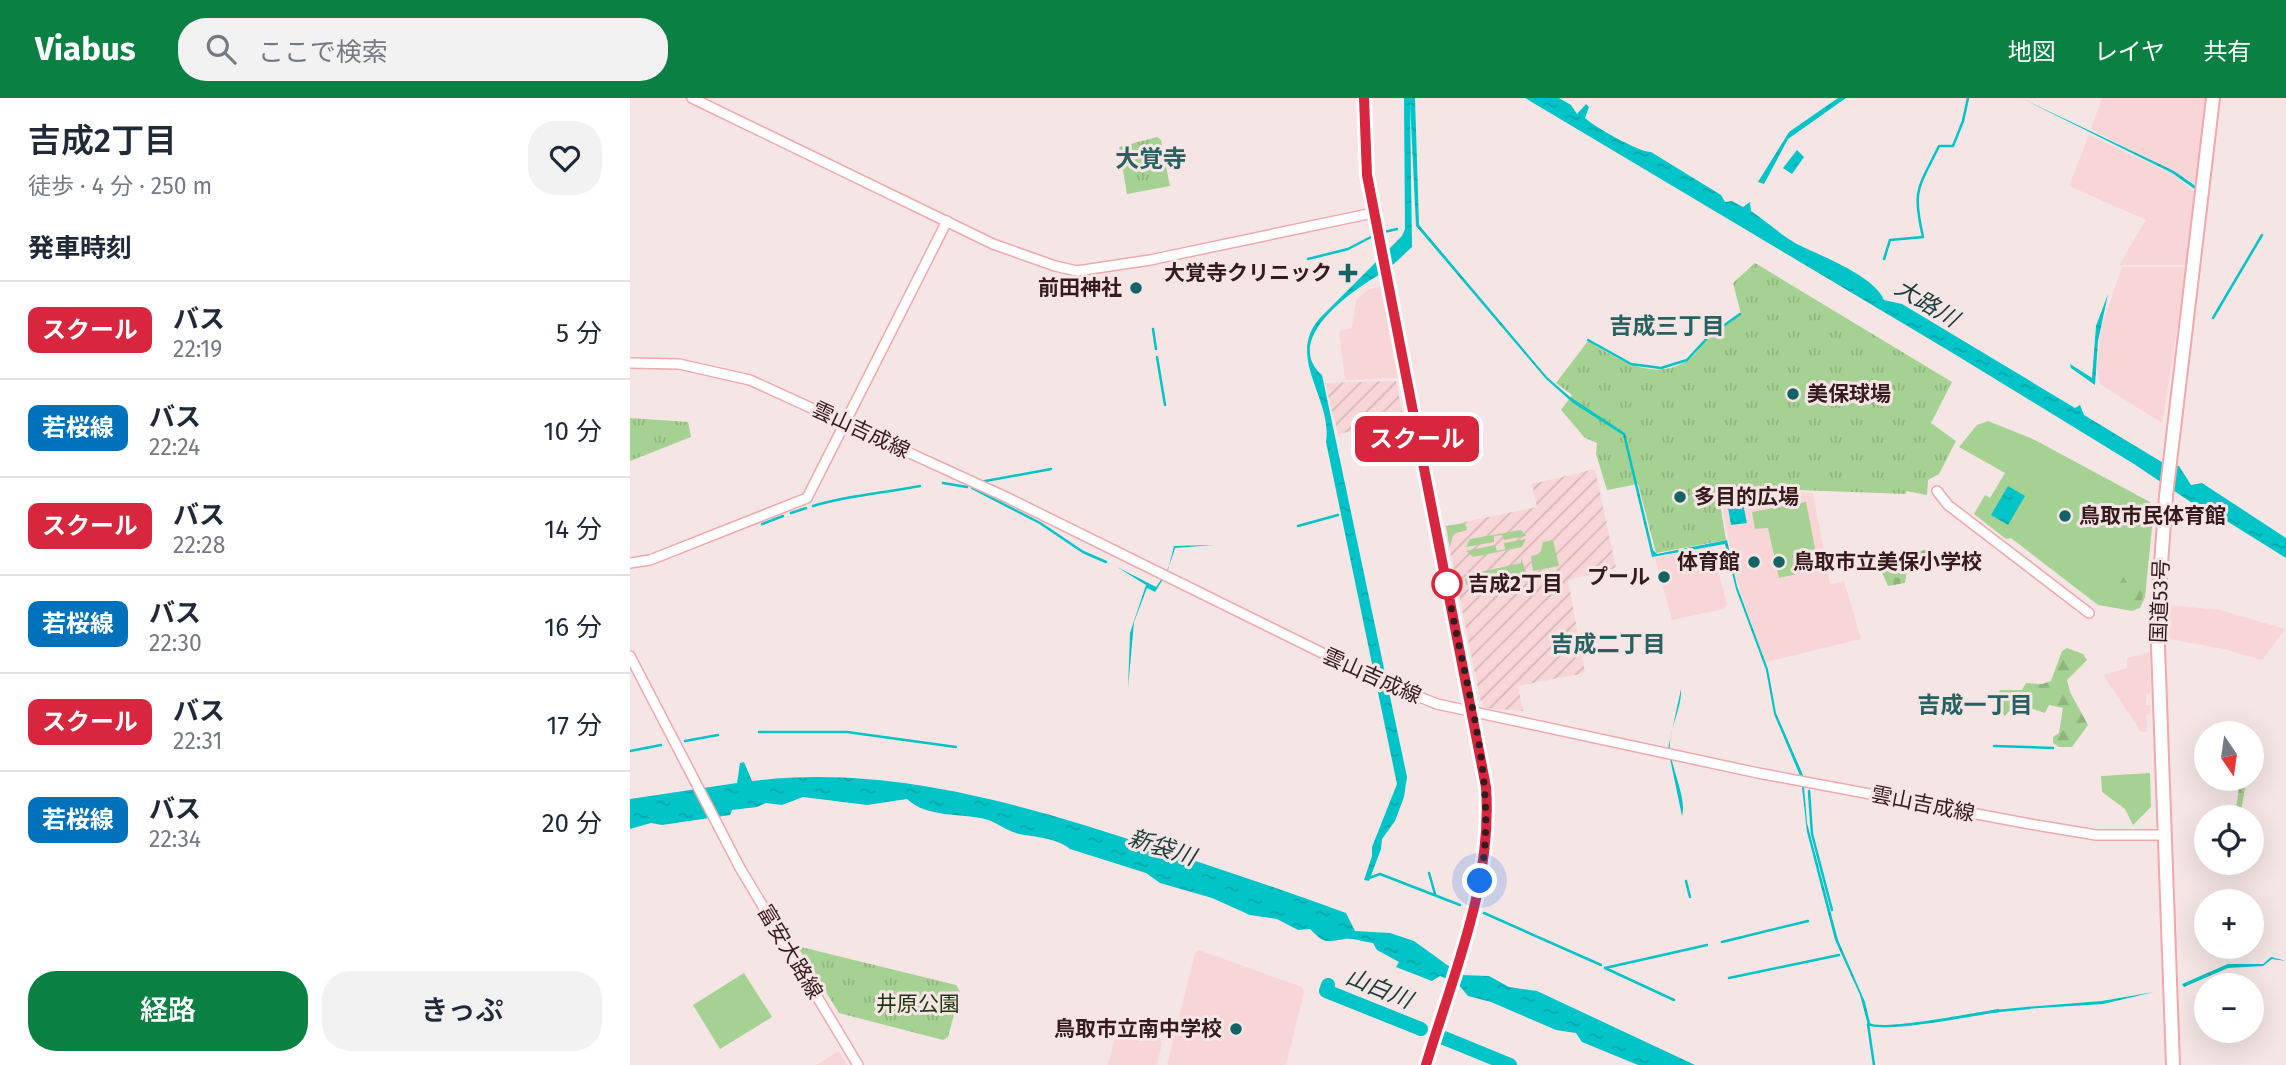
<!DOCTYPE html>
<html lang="ja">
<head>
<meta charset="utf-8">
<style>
	body { margin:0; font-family:"Fira Sans","Noto Sans JP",sans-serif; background:#f2f2f3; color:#1f2937; height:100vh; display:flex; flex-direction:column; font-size:26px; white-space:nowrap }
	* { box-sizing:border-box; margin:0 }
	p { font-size:23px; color:#747a83 }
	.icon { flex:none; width:38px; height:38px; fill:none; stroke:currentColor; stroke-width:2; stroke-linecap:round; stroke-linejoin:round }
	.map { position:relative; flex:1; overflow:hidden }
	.sheet { display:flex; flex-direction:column; background:#fff; width:630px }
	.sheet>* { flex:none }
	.badge { padding:0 14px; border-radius:10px; font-size:24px; line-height:46px }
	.needle { width:46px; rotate:167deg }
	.buttons { position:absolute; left:1564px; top:623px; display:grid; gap:14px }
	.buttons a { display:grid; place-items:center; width:70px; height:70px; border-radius:50%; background:#fff; box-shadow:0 7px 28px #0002; font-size:35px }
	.you { position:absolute; width:35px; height:35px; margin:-18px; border:5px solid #fff; border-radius:50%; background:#1a73e8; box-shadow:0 0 0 10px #1a73e833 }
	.map>.badge { position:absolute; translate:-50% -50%; box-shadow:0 0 0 4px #fff }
	h2 { padding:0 28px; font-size:26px; line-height:63px }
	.round { display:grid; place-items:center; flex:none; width:74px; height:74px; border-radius:28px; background:#f2f2f3 }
	.headline { display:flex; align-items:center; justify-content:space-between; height:119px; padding:0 28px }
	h1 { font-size:33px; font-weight:600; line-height:52px }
	.button { display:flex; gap:14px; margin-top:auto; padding:14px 28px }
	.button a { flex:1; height:80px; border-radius:28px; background:#0b8043; color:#fff; font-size:28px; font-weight:600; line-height:80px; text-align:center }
	.button a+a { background:#f2f2f3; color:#1f2937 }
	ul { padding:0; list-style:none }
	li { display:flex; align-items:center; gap:21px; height:98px; padding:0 28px; border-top:2px solid #e0e1e3 }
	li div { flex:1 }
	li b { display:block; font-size:26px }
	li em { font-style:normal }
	li .badge { min-width:77px; font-weight:700; text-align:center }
	header { display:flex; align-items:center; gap:42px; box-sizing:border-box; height:98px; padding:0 35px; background:#0b8043; color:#fff }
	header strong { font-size:33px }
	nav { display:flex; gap:38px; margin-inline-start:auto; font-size:24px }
	.search { width:490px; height:63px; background:#f2f2f3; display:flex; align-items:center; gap:18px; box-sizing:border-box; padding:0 24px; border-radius:28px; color:#747a83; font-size:26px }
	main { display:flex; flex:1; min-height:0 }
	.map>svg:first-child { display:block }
	.built { fill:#f8d6d7 }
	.industrial { fill:url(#industrial-furrows) }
	.grass { fill:#a5d293 }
	.forest { fill:url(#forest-firs) }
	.cemetery { fill:url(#cemetery-stones) }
	.park { fill:url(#park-tufts) }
	.water { fill:url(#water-ripples) }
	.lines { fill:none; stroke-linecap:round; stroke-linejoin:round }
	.stream { stroke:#00c4c7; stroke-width:2.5 }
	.river { stroke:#00c4c7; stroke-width:14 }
	.secondary-casing { stroke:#efa8ab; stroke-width:12 }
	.highway-casing { stroke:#efa8ab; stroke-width:16 }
	.secondary { stroke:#fff; stroke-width:9 }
	.highway { stroke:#fff; stroke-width:12 }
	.line-casing { stroke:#fff; stroke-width:16 }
	.line { stroke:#d7263d; stroke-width:10 }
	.walk { stroke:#351b1c; stroke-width:7; stroke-dasharray:0 12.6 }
	.poi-dot { fill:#136365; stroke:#f5e5e5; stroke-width:2.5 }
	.stop-dot { fill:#fff; stroke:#d7263d; stroke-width:3.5 }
	.labels { text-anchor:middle; stroke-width:6; stroke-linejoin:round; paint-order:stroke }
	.poi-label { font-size:21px; font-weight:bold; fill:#351b1c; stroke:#f5e5e5; text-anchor:end }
	.street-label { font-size:21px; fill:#351b1c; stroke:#f5e5e5 }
	.stop-label { font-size:21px; font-weight:bold; fill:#351b1c; stroke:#f5e5e5; text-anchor:start }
	.park-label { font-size:21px; fill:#1c380e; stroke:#f5e5e5 }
	.water-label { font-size:23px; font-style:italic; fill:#1c3c3c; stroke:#f5e5e5 }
	.neighbourhood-label { font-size:23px; font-weight:bold; fill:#276162; stroke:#f5e5e5 }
	.quarter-label { font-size:24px; font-weight:bold; fill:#276162; stroke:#f5e5e5 }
</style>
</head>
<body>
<header>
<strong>Viabus</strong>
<div class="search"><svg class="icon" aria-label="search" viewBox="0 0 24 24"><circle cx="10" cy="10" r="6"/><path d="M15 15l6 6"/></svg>ここで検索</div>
<nav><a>地図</a><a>レイヤ</a><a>共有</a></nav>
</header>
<main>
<section class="sheet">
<div class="headline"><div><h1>吉成2丁目</h1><p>徒歩 · 4 分 · 250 m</p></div><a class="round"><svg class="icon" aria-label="heart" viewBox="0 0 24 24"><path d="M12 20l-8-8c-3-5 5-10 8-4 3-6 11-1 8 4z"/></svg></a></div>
<h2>発車時刻</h2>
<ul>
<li><span class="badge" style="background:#d7263d;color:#fff">スクール</span><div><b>バス</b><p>22:19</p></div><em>5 分</em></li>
<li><span class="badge" style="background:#0072bc;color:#fff">若桜線</span><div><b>バス</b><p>22:24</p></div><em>10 分</em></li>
<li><span class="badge" style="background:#d7263d;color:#fff">スクール</span><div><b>バス</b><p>22:28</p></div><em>14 分</em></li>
<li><span class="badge" style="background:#0072bc;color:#fff">若桜線</span><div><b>バス</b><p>22:30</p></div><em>16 分</em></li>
<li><span class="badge" style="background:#d7263d;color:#fff">スクール</span><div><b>バス</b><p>22:31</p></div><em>17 分</em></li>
<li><span class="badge" style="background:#0072bc;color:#fff">若桜線</span><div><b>バス</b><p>22:34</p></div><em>20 分</em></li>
</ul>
<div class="button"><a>経路</a><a>きっぷ</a></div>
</section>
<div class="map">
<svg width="1656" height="967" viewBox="0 0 1656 967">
	<defs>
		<pattern id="industrial-furrows" width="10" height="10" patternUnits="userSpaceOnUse" patternTransform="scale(1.75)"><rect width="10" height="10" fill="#f8d6d7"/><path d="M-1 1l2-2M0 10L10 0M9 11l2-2" fill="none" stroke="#d5b7b8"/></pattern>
		<pattern id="forest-firs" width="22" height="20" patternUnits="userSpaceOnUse" patternTransform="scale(1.75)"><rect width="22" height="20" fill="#a5d293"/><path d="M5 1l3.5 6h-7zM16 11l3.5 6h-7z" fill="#8fb47e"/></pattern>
		<pattern id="cemetery-stones" width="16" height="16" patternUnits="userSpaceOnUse" patternTransform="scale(1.75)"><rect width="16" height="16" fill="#a5d293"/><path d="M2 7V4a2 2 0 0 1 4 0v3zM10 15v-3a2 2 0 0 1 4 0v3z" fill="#8fb47e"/></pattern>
		<pattern id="park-tufts" width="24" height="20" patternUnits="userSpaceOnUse" patternTransform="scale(1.75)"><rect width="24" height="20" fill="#a5d293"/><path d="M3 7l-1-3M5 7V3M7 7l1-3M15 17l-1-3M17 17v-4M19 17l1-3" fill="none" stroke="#8fb47e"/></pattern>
		<pattern id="water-ripples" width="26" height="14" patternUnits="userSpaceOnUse" patternTransform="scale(1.75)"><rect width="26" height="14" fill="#00c4c7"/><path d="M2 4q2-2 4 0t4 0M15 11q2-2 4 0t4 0" fill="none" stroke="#02a8aa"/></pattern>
	</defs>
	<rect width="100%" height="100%" fill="#f5e5e5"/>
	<!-- built -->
	<g class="built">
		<path d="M1472,0H1577L1566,86L1461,31Z"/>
		<path d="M1459,37L1542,76L1564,94L1557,167H1489L1516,122L1439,88Z"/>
		<path d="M1492,169H1557L1532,325L1470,286L1467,270L1471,230Z"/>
		<path d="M751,189L768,280L715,282L709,233L722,230L726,202L739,191Z"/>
		<path d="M1118,391L1183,395L1200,486L1214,483L1231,541L1135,564L1107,483L1089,394Z"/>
		<path d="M1082,448L1097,507L1093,511L1042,522L1025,460Z"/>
		<path d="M1539,507L1590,512L1655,531L1632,562L1594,551L1539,541Z"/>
		<path d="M1519,554L1521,595L1516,596V607H1521L1520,616L1516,617L1517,634H1511L1473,577L1497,570V560Z"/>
		<path d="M569,852L672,889L674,894L656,967H537L565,855Z"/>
		<path d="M488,927L529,938L532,945L527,967H478Z"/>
		<path d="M209,953L217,967H186Z"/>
	</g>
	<!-- industrial -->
	<g class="industrial">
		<path d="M766,283L774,323L708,336L695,285Z"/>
		<path d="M965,371L986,470L938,482L955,575L888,588L893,613L855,610L850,601L815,428L907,409L902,386Z"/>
	</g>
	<!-- grass -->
	<g class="grass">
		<path d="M1358,323L1403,341L1520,404L1523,420L1515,499L1510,510L1502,513L1468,507L1381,440L1376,441L1344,416L1355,397L1360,400L1375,375L1329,349L1347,327Z"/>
		<path d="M1176,404L1189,471L1149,480L1138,430L1125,431L1122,414Z"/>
		<path d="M835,425L837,432L823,436L820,450L816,428Z"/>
		<path d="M891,432L896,438L874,442L872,437L864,438V444L836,449L840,441Z"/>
		<path d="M896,441L892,449L843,459L836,453L865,447L867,453L875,451L874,445Z"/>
		<path d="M923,442L929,468L903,473L901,458L910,456L913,444Z"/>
		<path d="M891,460L896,474L836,487L835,480L846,475L891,465Z"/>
		<path d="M1520,675L1521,709L1503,727L1495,711L1472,694L1471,678Z"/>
		<path d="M114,875L142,919L90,951L63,907Z"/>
	</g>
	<!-- forest -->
	<g class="forest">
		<path d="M1493,479H1514L1512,504L1505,511L1478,507Z"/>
		<path d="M1437,550L1453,556L1457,562L1437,582L1440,594L1458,627L1442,649H1429L1423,645V639L1429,635L1433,610L1419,607L1415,615L1387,606L1374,618L1368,596L1370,592H1392L1396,585L1412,586L1421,583L1432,553Z"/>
		<path d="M1610,681H1614L1612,689L1615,690L1610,719H1605Z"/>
	</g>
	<!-- cemetery -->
	<path class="cemetery" d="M1301,451L1303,466L1277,472L1275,485L1258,488L1246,461Z"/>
	<!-- park -->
	<g class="park">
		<path d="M527,39L531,42L540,88L497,96L489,49Z"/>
		<path d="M1125,165L1322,284L1301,325L1326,343L1309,376L1298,382L1297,397L1276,393V396L1118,390L1088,393L1096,442L1026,455L1008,386L977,392L966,356L967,345L955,340L931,312L942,297L926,285L958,243C987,261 1024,285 1058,262C1067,256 1072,245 1080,238C1089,230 1101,223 1111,216L1103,185Z"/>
		<path d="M0,320L58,324L61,339L0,363Z"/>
		<path d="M171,849L326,887L330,894L318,939L313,942L209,915L169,851Z"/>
	</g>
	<!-- water -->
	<g class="water">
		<path d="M774,0H785L789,127L917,279L940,299L995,335L1023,452L1027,456L1097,442L1107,488L1138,571L1146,615L1173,677L1177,725L1208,842L1235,904L1240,925C1253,933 1347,914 1369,911L1370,914C1347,917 1253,936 1238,927L1230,897L1205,842L1177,734L1171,680L1144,616L1136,572L1106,491L1095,446L1022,459L993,337L943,305L916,281L786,128L780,5L782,149C772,158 761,170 749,177C721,193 652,242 692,277L777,679L774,699L765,723L752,741L751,751L739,783L734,782L742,758V749L767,686L696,344C703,301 655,259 690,220L772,138L775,131Z"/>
		<path d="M895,0H929L941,7L947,16L956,6L959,9L955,20C964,29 1009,54 1021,54L1091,97L1095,104L1102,103L1113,109L1120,104L1121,113C1136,123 1150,136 1165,145C1188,157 1244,177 1254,202L1272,206L1445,310L1450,307L1454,317L1535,366L1549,368L1561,387L1572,385L1656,440V460L1579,412L1568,409L1504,366L1321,254Z"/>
		<path d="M1208,0H1216L1158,41L1134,86L1128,84L1159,34Z"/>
		<path d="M1391,0L1544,73L1567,89L1566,92L1542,75Z"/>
		<path d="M1167,52L1174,59L1162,76L1153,70Z"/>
		<path d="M1478,196L1468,243L1465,287L1441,270L1440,266L1462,280L1466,228Z"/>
		<path d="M1378,388L1395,398L1378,427L1361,417Z"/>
		<path d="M1111,396L1117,425L1101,427L1096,398Z"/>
		<path d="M584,447L545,450C540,467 535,479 525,494L517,490L504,524L498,590L500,535L516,487L487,469L526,489L538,472L544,448Z"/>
		<path d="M1051,591C1052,612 1038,631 1040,652C1042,672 1057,701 1052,718L1038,651Z"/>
		<path d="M114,664L122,683C261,666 394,707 526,750C590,771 653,792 716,815L725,833L760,835L784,843L831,877L859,878L879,889L907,893L1065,967H1008L952,944L946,935L926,932L861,904L838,898L828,886L810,878L802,883L766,869L769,864L747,852L743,845C735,844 722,840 715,841C694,844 695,846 680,831L668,832L647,821L620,817L582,800L530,785L516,775L440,751C427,740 405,739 389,736C377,733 366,724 355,721C330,715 297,720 277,701L237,707L173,699L152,707L136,705L127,709L102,712L100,717L32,727L21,725L0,731V701L107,685L110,665Z"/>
		<path d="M1641,859L1656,863L1642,861L1633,868L1598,870L1554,889L1552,886L1598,866H1633Z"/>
		<path d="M1524,894L1473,906L1396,911V909L1472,903Z"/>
	</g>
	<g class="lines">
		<!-- stream -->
		<g class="stream">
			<path d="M754,134L767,131"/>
			<path d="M678,161L718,151L741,139"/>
			<path d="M1254,161L1260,142L1293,139C1282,91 1288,91 1309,48H1323L1333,23L1338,0"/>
			<path d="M1583,220L1632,137"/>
			<path d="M523,231L526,251"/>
			<path d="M958,242L1001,266L1031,270L1057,262L1079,238L1110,216"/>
			<path d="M527,259L535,307"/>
			<path d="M350,384L421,371"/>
			<path d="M313,385L337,389"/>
			<path d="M342,390L410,425L453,454L476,464"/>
			<path d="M183,408C218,397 254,395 290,388"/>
			<path d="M161,415L176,410"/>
			<path d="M132,426L153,418"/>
			<path d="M668,428L708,417"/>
			<path d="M129,634H217L326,649"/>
			<path d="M55,643L88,637"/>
			<path d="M1364,648L1423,650"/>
			<path d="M0,653L31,647"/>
			<path d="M1179,693L1182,736L1202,812"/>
			<path d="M799,775L805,796"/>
			<path d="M739,780L750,776L830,807"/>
			<path d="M1056,783L1060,799"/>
			<path d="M854,815L971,867"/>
			<path d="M1092,844L1178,823"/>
			<path d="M975,870L1077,847"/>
			<path d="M975,870L1044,902"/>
			<path d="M1099,880L1209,857"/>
			<path d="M1367,913L1399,910"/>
			<path d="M1238,926L1244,967"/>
		</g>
		<!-- river -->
		<g class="river">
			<path d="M698,887L696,893L791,931"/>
			<path d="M814,940L880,967"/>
		</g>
		<!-- secondary casing -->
		<g class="secondary-casing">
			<g id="secondary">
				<path d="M62,0L363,146L425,168L447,173L520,162L743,115"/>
				<path d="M734,0L737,77L856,689C863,785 823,876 796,967"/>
				<path d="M0,265L49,266L120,282L378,400L743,580L807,606L1128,675L1400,726L1466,737H1534"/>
				<path d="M1307,393L1318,407L1459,515"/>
				<path d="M0,465L20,462L177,400L317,123"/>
				<path d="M0,558L110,770L228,967"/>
			</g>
		</g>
		<!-- highway casing -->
		<g class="highway-casing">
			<path id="highway" d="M1543,967L1527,520L1536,398L1583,0"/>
		</g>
		<!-- secondary -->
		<use href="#secondary" class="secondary"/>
		<!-- highway -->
		<use href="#highway" class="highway"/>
	</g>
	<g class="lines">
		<!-- line casing -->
		<g class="line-casing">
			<path id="line" d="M734,0L737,77L856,689C863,785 823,877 796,967"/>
		</g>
		<!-- line -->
		<use href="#line" class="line"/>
		<!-- walk -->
		<path class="walk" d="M817,486C833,584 870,684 850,783"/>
	</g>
	<!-- markers -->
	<g class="poi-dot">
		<path d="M714.5 164.5h7v7h7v7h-7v7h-7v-7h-7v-7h7z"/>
		<circle cx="506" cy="190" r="7"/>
		<circle cx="1163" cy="296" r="7"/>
		<circle cx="1050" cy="399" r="7"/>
		<circle cx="1435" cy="418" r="7"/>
		<circle cx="1124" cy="464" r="7"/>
		<circle cx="1149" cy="464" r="7"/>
		<circle cx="1034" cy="479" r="7"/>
		<circle cx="606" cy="931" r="7"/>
	</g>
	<circle class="stop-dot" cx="817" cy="486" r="14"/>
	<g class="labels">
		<!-- poi labels -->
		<g class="poi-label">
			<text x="702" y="182">大覚寺クリニック</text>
			<text x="492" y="197">前田神社</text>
			<text x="1177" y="303" text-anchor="start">美保球場</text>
			<text x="1064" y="406" text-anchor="start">多目的広場</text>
			<text x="1449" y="425" text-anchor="start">鳥取市民体育館</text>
			<text x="1110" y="471">体育館</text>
			<text x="1163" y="471" text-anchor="start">鳥取市立美保小学校</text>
			<text x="1020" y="486">プール</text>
			<text x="592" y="938">鳥取市立南中学校</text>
		</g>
		<!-- street labels -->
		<g class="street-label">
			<text transform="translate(231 332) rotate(25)" y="7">雲山吉成線</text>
			<text transform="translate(1530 503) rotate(-88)" y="7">国道53号</text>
			<text transform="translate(742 578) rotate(24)" y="7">雲山吉成線</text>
			<text transform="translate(1293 706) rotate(11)" y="7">雲山吉成線</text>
			<text transform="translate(160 854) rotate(59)" y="7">富安大路線</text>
		</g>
		<!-- stop labels -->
		<g class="stop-label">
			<text x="838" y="493">吉成2丁目</text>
		</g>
		<!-- park labels -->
		<g class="park-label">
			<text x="288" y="913">井原公園</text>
		</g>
		<!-- water labels -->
		<g class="water-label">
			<text transform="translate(1297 205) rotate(31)" y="8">大路川</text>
			<text transform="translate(532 749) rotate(18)" y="8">新袋川</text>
			<text transform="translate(749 890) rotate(22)" y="8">山白川</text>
		</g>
		<!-- neighbourhood labels -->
		<g class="neighbourhood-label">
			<text x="1037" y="236">吉成三丁目</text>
			<text x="978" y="554">吉成二丁目</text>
			<text x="1345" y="615">吉成一丁目</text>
		</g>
		<!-- quarter labels -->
		<g class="quarter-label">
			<text x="521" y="69">大覚寺</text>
		</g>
	</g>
</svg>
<div class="buttons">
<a><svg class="needle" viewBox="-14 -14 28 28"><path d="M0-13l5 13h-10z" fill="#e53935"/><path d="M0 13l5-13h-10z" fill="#747a83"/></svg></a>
<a><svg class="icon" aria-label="locate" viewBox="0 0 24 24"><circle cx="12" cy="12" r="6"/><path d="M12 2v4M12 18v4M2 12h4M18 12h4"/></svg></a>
<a>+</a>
<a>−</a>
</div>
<div class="you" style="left:850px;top:783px"></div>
<b class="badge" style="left:787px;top:341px;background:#d7263d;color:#fff">スクール</b>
</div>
</main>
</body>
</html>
